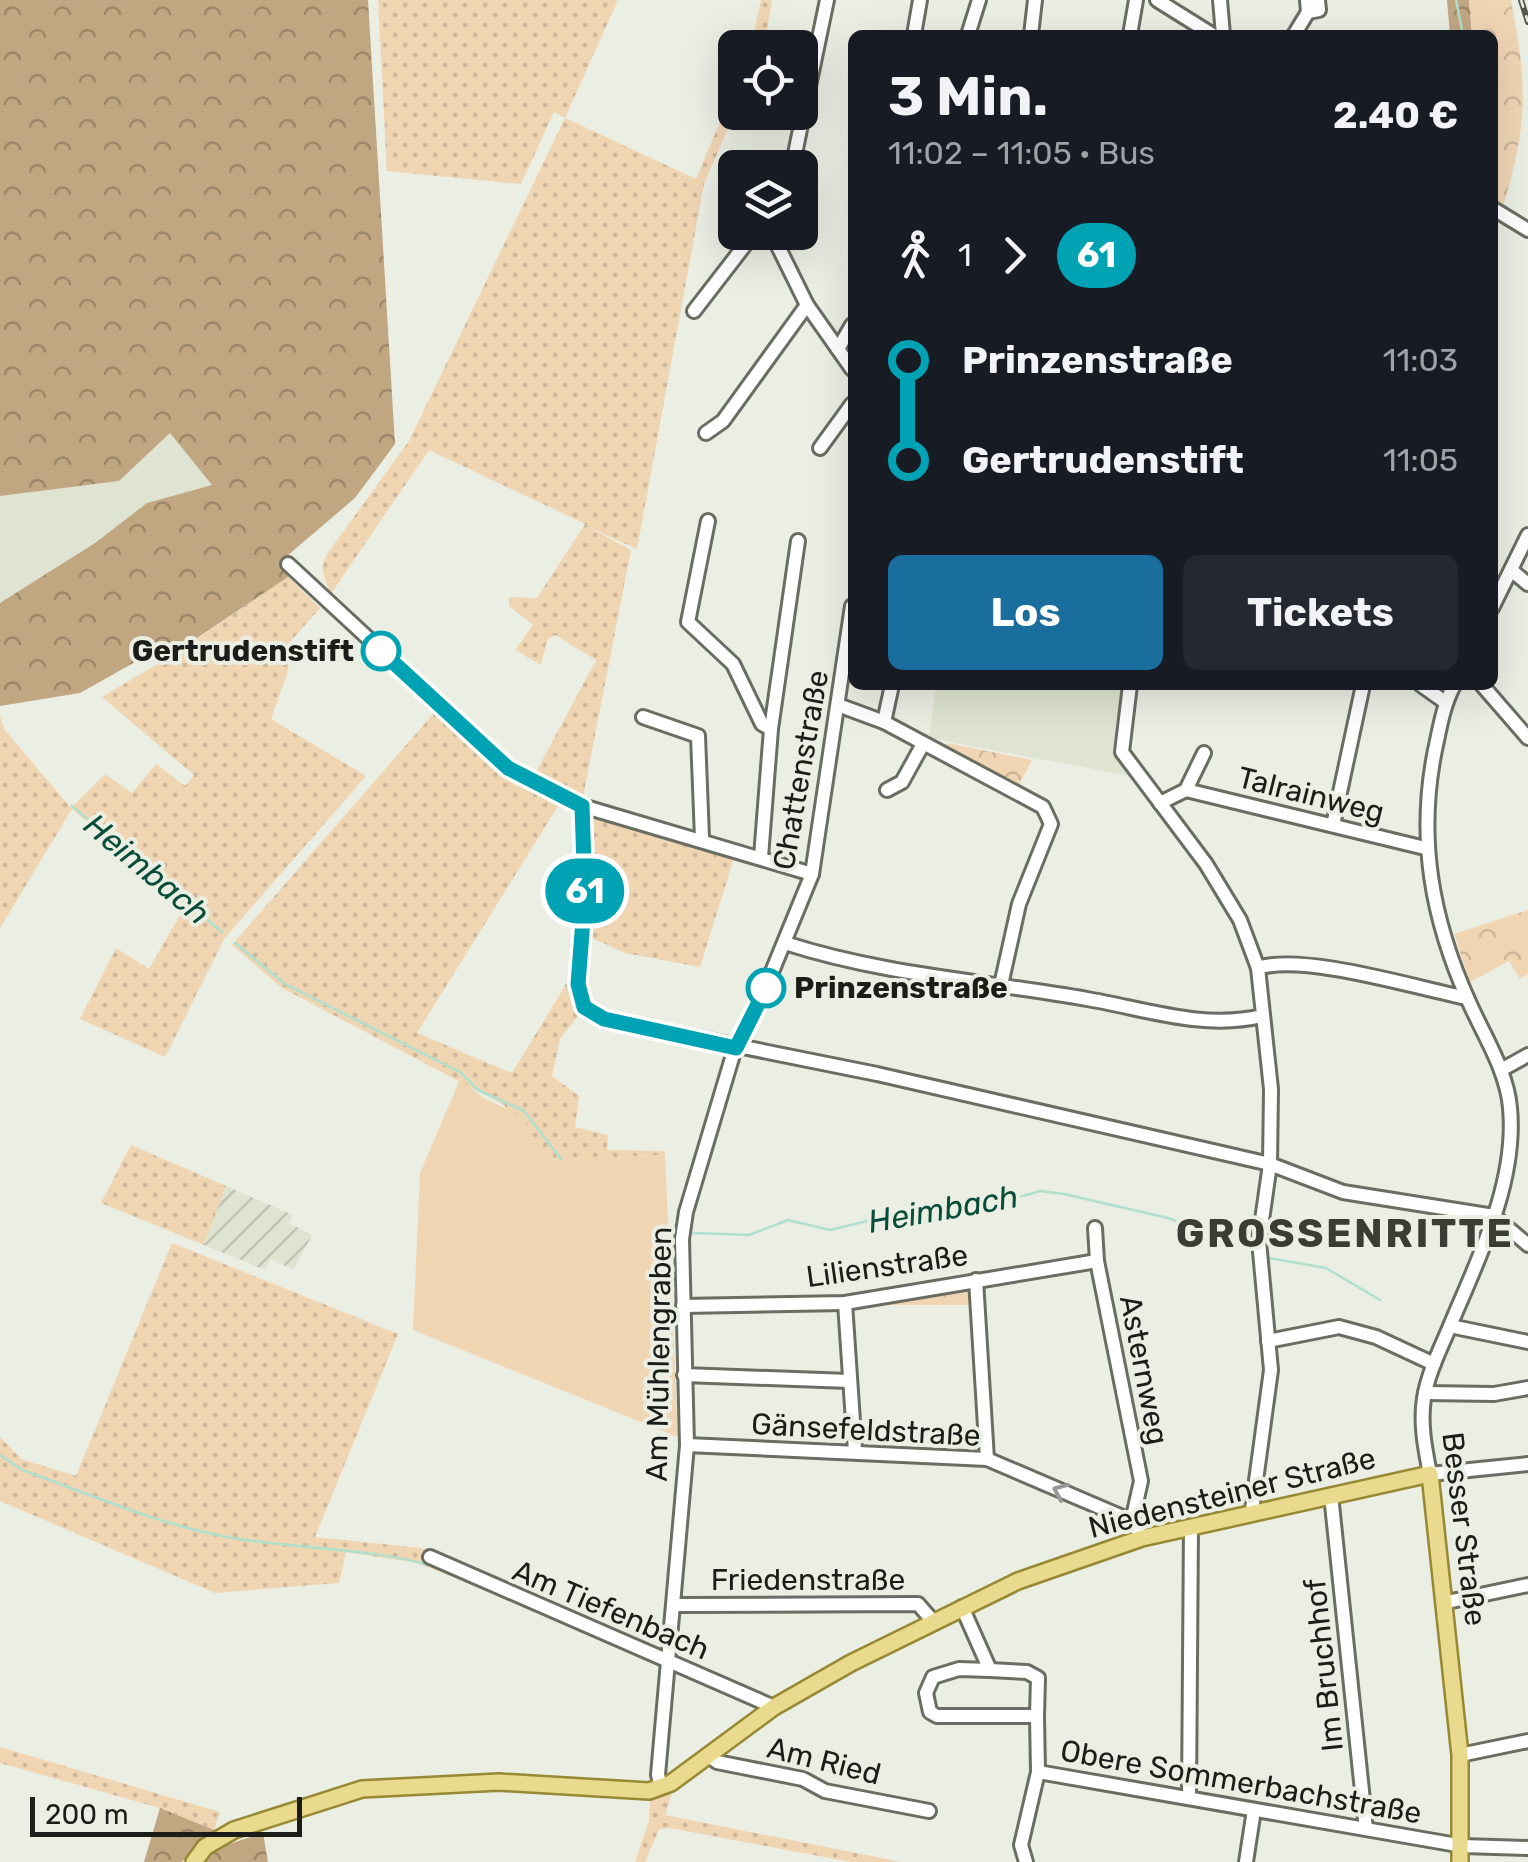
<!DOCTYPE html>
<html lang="de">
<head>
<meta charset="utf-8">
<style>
	body { margin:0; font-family:Rubik,sans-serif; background:#242831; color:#f1f3f6; height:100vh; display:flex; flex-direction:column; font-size:38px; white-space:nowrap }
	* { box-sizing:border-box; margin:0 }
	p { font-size:32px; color:#9ea1a6 }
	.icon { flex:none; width:55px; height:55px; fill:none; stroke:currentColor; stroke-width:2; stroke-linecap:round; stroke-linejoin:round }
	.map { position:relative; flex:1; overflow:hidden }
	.details { position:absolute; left:848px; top:30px; width:650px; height:660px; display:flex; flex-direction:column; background:#171b24; border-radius:15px; box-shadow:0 10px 40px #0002 }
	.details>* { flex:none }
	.badge { padding:0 20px; border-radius:32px; font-size:35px; line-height:65px }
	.tools { position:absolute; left:718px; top:30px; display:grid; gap:20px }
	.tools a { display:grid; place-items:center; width:100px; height:100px; border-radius:15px; background:#171b24; box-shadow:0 10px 40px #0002; font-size:50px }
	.scale { position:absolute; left:30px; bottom:25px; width:272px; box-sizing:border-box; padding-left:10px; border:5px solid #1b1d18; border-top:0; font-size:28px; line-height:35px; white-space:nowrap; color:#1b1d18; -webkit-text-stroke:8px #ebeee3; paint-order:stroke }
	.map>.badge { position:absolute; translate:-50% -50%; box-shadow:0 0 0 5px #fff }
	.legs { display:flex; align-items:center; gap:15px; height:110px; padding:0 40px; font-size:32px }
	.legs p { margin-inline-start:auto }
	.head { display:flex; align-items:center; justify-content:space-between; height:170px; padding:0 40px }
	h1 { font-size:55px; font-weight:700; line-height:75px }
	.button { display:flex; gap:20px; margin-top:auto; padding:20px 40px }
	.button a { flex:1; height:115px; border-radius:15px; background:#1a6e9e; color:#fff; font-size:40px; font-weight:700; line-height:115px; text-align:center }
	.button a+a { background:#242831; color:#f1f3f6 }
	ul { padding:0 40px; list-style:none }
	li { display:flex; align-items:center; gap:35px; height:100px; font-size:38px }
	li i { display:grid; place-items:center; width:15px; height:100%; margin:0 12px; background:currentColor }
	li i::after { content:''; width:25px; height:25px; margin:-12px; border:8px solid; border-radius:50%; background:#171b24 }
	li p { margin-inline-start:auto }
	li:first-child i { background:linear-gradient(#0000 50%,currentColor 0) }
	li:last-child i { background:linear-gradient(currentColor 50%,#0000 0) }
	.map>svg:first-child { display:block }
	.built { fill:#dee4d1 }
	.industrial { fill:url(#industrial-furrows) }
	.grass { fill:url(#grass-dots) }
	.forest { fill:url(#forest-crowns) }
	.park { fill:url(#park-crowns) }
	.pitch { fill:#f0d5b3 }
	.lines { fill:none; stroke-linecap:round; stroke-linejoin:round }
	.stream { stroke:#aee0cd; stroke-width:2.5 }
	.minor-casing { stroke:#696d62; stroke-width:18 }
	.major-casing { stroke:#978833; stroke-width:20 }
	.minor { stroke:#fff; stroke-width:12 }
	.major { stroke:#e9da8d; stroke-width:15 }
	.rail-casing { stroke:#52544d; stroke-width:6 }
	.rail { stroke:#ebeee3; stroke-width:2.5; stroke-dasharray:8; stroke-linecap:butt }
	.oneway { stroke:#989997 }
	.line-1-casing { stroke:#fff; stroke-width:22 }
	.line-1 { stroke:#00a3b4; stroke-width:15 }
	.stop-1-dot { fill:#fff; stroke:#00a3b4; stroke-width:5 }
	.labels { text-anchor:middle; stroke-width:8; stroke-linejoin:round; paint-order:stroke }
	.stop-label { font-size:30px; font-weight:bold; fill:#1b1d18; stroke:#ebeee3; text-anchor:end }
	.street-label { font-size:30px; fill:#1b1d18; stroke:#ebeee3 }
	.water-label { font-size:32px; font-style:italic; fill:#084c3a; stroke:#ebeee3 }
	.district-label { font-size:40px; font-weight:bold; letter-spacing:2.5px; fill:#3a3d34; stroke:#ebeee3 }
</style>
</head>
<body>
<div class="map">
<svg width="1528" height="1862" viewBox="0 0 1528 1862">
	<defs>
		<pattern id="industrial-furrows" width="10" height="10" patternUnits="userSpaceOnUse" patternTransform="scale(2.5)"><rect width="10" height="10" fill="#dee4d1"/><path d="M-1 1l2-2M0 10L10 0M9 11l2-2" fill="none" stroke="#bec3b3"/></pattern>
		<pattern id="grass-dots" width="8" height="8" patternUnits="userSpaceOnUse" patternTransform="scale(2.5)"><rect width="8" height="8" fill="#f0d5b3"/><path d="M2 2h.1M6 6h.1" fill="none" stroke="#cdb699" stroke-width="1.8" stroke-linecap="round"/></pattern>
		<pattern id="forest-crowns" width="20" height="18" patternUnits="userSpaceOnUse" patternTransform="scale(2.5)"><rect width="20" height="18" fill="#c1a682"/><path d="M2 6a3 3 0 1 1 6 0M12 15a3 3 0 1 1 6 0" fill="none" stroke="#9c8769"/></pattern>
		<pattern id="park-crowns" width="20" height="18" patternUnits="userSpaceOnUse" patternTransform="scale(2.5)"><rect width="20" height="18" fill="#f0d5b3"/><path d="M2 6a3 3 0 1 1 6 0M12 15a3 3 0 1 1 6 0" fill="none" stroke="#cdb699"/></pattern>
	</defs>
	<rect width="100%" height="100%" fill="#ebeee3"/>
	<!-- built -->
	<g class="built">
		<path d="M170,433L213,486L147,503L95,543L0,603V496L119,481Z"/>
		<path d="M936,685H1123L1113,748L1135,777L929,738Z"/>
	</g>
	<!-- industrial -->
	<path class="industrial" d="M226,1186L293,1215L289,1223L312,1235L294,1270L271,1259L265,1270L204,1245Z"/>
	<!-- grass -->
	<g class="grass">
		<path d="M378,0H618L565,118L696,179L735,86V112L704,184L637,549L588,527L631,550L583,797L536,772L596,660L555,635L547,640L541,665L515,650L533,625L509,606V597L537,598L585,524L429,450L330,595C327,577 317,573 327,554L409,441L565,118L554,112L521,184L387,171Z"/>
		<path d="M761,0H772L765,42L762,47H751Z"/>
		<path d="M288,577L320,608L290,642L288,671L271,719L366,776L224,939L165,1057L80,1019L116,948L149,969L185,906L72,809L0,928V715L4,729L71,808L105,774L132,793L156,764L185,786L194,775L102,697L176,653Z"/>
		<path d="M434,713L511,782L558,806L417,1033L512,1073L568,981L582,1011L560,1039L552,1076L579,1096L575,1127L608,1135L607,1150L665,1151V1155L541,1160L504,1105L282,988L232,945Z"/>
		<path d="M591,813L735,855L700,967L625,953L592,938Z"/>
		<path d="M131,1145L226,1186L204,1245L101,1203Z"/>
		<path d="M172,1243L398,1334L315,1537L421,1548L489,1576L486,1591L418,1563L346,1552L339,1583L215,1593L0,1501V1437L21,1459L76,1476Z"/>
		<path d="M0,1747L220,1812L214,1830L160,1808L0,1763Z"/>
		<path d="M672,1793L665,1815L901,1862H851L670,1828L659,1829L645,1862H635L649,1821L650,1797Z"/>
	</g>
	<!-- forest -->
	<g class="forest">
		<path d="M0,0H368L395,444L355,498L280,562L288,577L167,658L144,657L80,693L0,706V603L95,543L147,503L212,485L170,433L119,481L0,496Z"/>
		<path d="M1447,0H1469L1472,35H1450Z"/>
		<path d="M160,1808L214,1830L182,1862H144Z"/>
		<path d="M263,1833L268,1862H204L220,1847Z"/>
	</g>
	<!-- park -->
	<g class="park">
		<path d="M1469,0H1511C1528,88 1528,122 1503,207L1493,201L1492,35H1472Z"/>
		<path d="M947,743L1032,760L1018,786L945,747Z"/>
		<path d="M1528,910V974L1520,979L1509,961L1470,982L1454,934Z"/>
		<path d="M965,1286L974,1289L976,1305H892V1298Z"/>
	</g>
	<!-- pitch -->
	<path class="pitch" d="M460,1079L482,1097L523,1117L541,1160L665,1155L678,1437L413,1330L420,1173Z"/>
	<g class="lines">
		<!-- stream -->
		<g class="stream">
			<path d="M1456,0L1463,35"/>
			<path d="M72,806L222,932"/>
			<path d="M235,943L285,984L460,1072L478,1090L524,1111L561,1159"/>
			<path d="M693,1233L749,1235L788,1220L830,1230L945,1202L957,1204L979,1197L1002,1202L1040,1191L1064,1194L1168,1218L1249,1248"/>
			<path d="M1268,1258L1326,1268L1380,1300"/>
			<path d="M0,1455L22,1470C90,1494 161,1526 233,1538C304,1550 377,1547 445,1570"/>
		</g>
		<!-- minor casing -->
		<g class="minor-casing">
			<g id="minor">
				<path d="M1157,0L1213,35"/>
				<path d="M1220,0L1223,35"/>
				<path d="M1308,12L1319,10L1318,0"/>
				<path d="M914,35L920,0"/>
				<path d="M968,35L979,0"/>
				<path d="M1031,35L1035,0"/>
				<path d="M1130,35L1136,0"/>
				<path d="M1294,35L1308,12L1307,0"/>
				<path d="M792,168L827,0"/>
				<path d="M1492,208L1528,230"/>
				<path d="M771,232L807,305L852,369"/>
				<path d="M694,311L755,232"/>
				<path d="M838,349L852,325"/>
				<path d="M706,433L723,421L807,305"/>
				<path d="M820,448L852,404"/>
				<path d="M708,521L688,622L733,664L762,724L771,729"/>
				<path d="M288,564L508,768L582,806L585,894L578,985L584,1007L604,1019L877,1074L1270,1164L1343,1192L1494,1216"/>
				<path d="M1511,570L1528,584"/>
				<path d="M1492,608L1528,535"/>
				<path d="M1130,685L1122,752L1206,864L1240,920L1258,968L1271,1089L1270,1164L1259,1241L1271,1370L1252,1510"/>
				<path d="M1421,685L1445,702"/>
				<path d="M1454,685C1443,706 1440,727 1435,750C1417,839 1432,920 1469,1002C1484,1036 1507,1071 1510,1108C1517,1183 1478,1259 1450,1326C1440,1350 1428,1373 1424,1398C1420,1424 1425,1448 1430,1474L1528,1464"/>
				<path d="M1482,685L1528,738"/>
				<path d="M838,705L884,722L1043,807L1051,824L1019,904L1001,985"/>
				<path d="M643,717L698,736L702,838"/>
				<path d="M884,722L892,685"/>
				<path d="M887,790L902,782L923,744"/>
				<path d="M1186,790L1204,753"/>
				<path d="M1160,803L1186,790L1425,848"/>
				<path d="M582,806L812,874"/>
				<path d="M1333,825L1363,685"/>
				<path d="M761,857L771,729L798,541"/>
				<path d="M785,943C884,975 985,981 1087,999C1146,1009 1203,1030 1262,1016"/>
				<path d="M1258,968C1303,953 1417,988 1467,998"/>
				<path d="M1501,1070L1528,1055"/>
				<path d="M1494,1216L1528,1245"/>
				<path d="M1095,1228L1097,1261L1141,1481L1132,1521"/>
				<path d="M976,1280L987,1459"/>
				<path d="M845,1303L855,1451"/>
				<path d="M683,1306L845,1303L1097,1261"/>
				<path d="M1450,1326L1528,1342"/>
				<path d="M1268,1341L1339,1327L1376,1337L1434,1364"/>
				<path d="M684,1375L849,1381"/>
				<path d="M1425,1393L1494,1394L1528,1388"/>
				<path d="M687,1445L987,1459L1132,1521L1142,1538"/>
				<path d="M1331,1495L1366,1829"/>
				<path d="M430,1557L774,1707"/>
				<path d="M1447,1602L1528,1585"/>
				<path d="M675,1605L918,1604L932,1620"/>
				<path d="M962,1607L990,1670L1027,1672L1038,1678L1037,1716H937L930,1712L926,1693L933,1677L959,1669L990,1670"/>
				<path d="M1037,1716L1038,1772"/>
				<path d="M708,1755L717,1762L803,1779L825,1791L929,1811"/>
				<path d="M1460,1755L1528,1741"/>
				<path d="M661,1786L658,1775L687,1445L682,1239L686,1212L735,1048L760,1001L812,874L852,606"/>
				<path d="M1189,1798L1191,1526"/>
				<path d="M1026,1862L1021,1845L1038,1772L1463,1846L1528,1848"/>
				<path d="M1246,1862L1254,1810"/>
			</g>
		</g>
		<!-- major casing -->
		<g class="major-casing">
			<path id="major" d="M194,1862L205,1847L234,1830L362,1789L499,1782L649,1791L671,1783L774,1707L851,1663L1018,1581L1142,1538L1430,1474L1460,1755V1862"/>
		</g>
		<!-- minor -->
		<use href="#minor" class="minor"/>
		<!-- major -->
		<use href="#major" class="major"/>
		<!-- rail casing -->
		<g class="rail-casing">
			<path id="rail" d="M1521,0L1528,22"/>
		</g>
		<!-- rail -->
		<use href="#rail" class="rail"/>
	</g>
	<!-- one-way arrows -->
	<defs><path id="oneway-chevron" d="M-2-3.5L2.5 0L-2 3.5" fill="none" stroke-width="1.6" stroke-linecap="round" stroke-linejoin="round" transform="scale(2.5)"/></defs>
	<use class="oneway" href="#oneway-chevron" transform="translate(1060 1491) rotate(-157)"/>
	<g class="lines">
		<!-- line-1 casing -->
		<g class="line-1-casing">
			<path id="line-1" d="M381,651L508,768L582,806L585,894L578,984L584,1007L604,1019L736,1048L766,988"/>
		</g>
		<!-- line-1 -->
		<use href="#line-1" class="line-1"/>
	</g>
	<!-- markers -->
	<g class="stop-1-dot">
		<circle cx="381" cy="651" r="18"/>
		<circle cx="766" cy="988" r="18"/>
	</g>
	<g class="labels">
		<!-- stop labels -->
		<g class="stop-label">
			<text x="354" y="661">Gertrudenstift</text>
			<text x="794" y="998" text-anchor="start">Prinzenstraße</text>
		</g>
		<!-- street labels -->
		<g class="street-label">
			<text transform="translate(801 770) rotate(-80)" y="10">Chattenstraße</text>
			<text transform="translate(1311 795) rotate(14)" y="10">Talrainweg</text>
			<text transform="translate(887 1266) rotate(-8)" y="10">Lilienstraße</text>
			<text transform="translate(659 1354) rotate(-89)" y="10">Am Mühlengraben</text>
			<text transform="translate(1144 1370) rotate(79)" y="10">Asternweg</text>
			<text transform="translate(866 1430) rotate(3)" y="10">Gänsefeldstraße</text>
			<text transform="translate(1232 1493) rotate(-14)" y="10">Niedensteiner Straße</text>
			<text transform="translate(1464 1529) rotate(83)" y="10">Besser Straße</text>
			<text x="808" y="1590">Friedenstraße</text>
			<text transform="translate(611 1610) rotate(23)" y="10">Am Tiefenbach</text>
			<text transform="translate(1324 1665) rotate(-96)" y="10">Im Bruchhof</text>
			<text transform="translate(824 1761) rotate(14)" y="10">Am Ried</text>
			<text transform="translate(1241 1782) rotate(10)" y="10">Obere Sommerbachstraße</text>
		</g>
		<!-- water labels -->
		<g class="water-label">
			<text transform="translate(147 869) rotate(40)" y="11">Heimbach</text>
			<text transform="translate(943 1209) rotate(-10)" y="11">Heimbach</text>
		</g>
		<!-- district labels -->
		<g class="district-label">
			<text x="1345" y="1247">GROSSENRITTE</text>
		</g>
	</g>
</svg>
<div class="tools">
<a><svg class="icon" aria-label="locate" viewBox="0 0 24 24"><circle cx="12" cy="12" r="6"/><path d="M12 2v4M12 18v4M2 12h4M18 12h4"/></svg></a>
<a><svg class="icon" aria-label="layers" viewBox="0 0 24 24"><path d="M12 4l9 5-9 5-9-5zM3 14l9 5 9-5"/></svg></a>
</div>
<div class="scale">200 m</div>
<b class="badge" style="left:585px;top:891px;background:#00a3b4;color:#fff">61</b>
<section class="details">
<div class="head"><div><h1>3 Min.</h1><p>11:02 – 11:05 · Bus</p></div><b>2.40 €</b></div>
<div class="legs"><svg class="icon" aria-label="walk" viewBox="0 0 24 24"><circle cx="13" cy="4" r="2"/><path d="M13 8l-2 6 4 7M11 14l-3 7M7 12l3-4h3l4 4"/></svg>1<svg class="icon" aria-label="forward" viewBox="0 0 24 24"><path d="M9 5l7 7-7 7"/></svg><b class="badge" style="background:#00a3b4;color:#fff">61</b></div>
<ul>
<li><i style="color:#00a3b4"></i><b>Prinzenstraße</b><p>11:03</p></li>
<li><i style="color:#00a3b4"></i><b>Gertrudenstift</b><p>11:05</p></li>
</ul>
<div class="button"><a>Los</a><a>Tickets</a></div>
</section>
</div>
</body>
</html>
